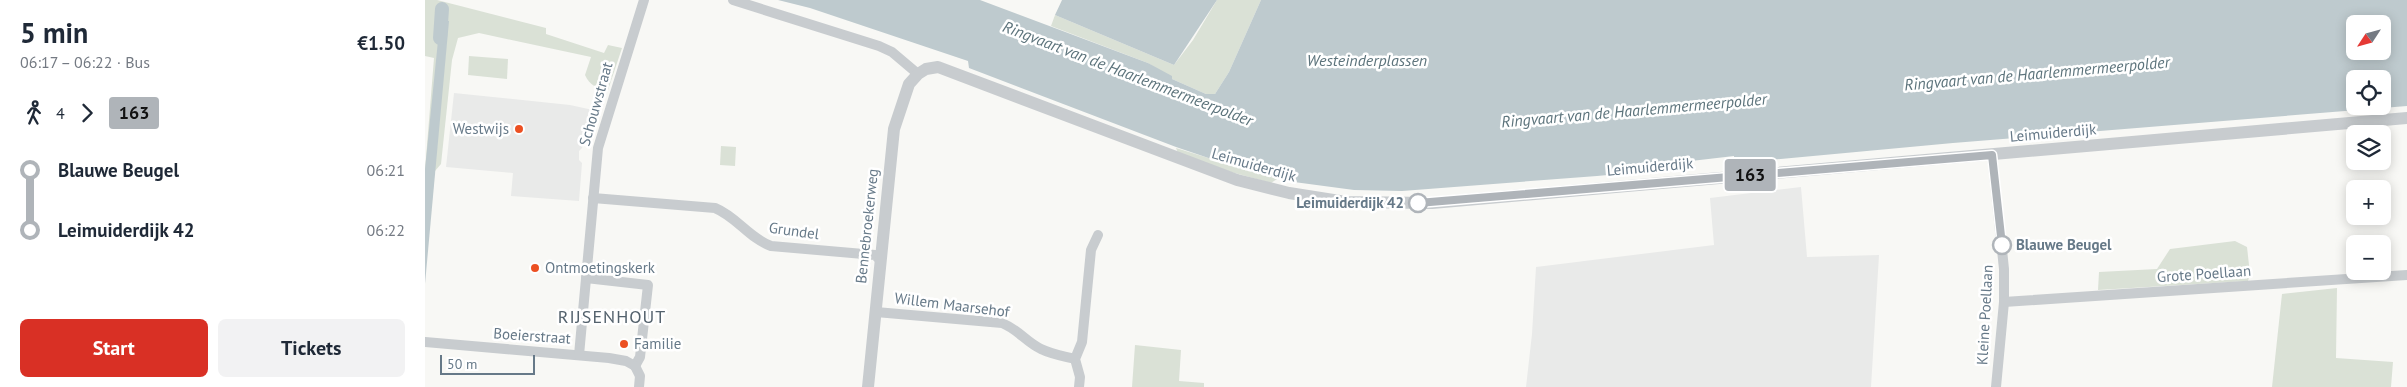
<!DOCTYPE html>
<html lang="en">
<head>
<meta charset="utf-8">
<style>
	body { margin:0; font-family:"PT Sans",sans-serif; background:#f2f2f3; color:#1f2937; height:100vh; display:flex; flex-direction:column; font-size:19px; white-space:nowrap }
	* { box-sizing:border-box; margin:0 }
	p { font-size:16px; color:#747a83 }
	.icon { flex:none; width:28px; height:28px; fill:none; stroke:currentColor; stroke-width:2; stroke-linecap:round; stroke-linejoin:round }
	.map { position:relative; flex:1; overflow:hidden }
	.panel { display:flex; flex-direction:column; background:#fff; width:425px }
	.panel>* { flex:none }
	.badge { padding:0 10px; border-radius:4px; font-size:18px; line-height:32px }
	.needle { width:32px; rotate:234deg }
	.tools { position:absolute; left:1921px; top:15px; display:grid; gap:10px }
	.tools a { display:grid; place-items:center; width:45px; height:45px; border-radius:8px; background:#fff; box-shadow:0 2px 12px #0003; font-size:25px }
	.scale { position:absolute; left:15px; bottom:12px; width:95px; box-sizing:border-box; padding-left:5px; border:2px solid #667988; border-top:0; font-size:14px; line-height:18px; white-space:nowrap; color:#667988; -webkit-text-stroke:4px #fff; paint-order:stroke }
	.map>.badge { position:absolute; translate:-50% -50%; box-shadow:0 0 0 2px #fff }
	.legs { display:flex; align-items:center; gap:8px; height:55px; padding:0 20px; font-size:16px }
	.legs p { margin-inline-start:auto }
	.overview { display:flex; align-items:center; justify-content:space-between; height:85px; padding:0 20px }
	h1 { font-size:28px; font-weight:700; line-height:38px }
	.cta { display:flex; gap:10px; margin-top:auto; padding:10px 20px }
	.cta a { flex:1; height:58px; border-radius:8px; background:#d93025; color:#fff; font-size:20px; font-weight:700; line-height:58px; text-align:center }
	.cta a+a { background:#f2f2f3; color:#1f2937 }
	ul { padding:0 20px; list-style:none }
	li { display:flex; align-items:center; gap:18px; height:60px; font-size:19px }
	li i { display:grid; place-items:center; width:8px; height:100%; margin:0 6px; background:currentColor }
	li i::after { content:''; width:12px; height:12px; margin:-6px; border:4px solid; border-radius:50%; background:#fff }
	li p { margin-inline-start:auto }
	li:first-child i { background:linear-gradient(#0000 50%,currentColor 0) }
	li:last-child i { background:linear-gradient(currentColor 50%,#0000 0) }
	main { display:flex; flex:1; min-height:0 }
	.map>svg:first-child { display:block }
	.built { fill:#e9eae9 }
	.green { fill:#dae1d6 }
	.water { fill:#becace; fill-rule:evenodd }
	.pier { fill:#f8f8f5 }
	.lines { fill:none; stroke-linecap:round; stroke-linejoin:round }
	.canal { stroke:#becace; stroke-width:14 }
	.minor { stroke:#c8cccf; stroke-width:10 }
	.tertiary { stroke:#c8cccf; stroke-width:12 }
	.line-1-casing { stroke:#fff; stroke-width:11 }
	.line-1 { stroke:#afb4b9; stroke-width:8 }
	.poi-dot { fill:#ec5022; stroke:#fff; stroke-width:2 }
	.stop-1-dot { fill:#fff; stroke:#afb4b9; stroke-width:2.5 }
	.labels { text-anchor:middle; stroke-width:5; stroke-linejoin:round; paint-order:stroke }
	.street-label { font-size:15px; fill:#667988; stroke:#fff }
	.poi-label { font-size:15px; fill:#667988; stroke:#fff; text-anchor:start }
	.stop-label { font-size:15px; font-weight:bold; fill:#667988; stroke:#fff; text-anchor:end }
	.water-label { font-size:16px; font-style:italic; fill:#5d747c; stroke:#fff }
	.quarter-label { font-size:18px; letter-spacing:1px; fill:#54626d; stroke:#fff }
</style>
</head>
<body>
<main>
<section class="panel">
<div class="overview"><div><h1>5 min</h1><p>06:17 – 06:22 · Bus</p></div><b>€1.50</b></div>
<div class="legs"><svg class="icon" aria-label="walk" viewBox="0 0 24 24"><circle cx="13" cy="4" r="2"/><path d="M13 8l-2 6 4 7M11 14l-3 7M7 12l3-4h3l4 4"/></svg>4<svg class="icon" aria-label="forward" viewBox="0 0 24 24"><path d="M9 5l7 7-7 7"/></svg><b class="badge" style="background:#afb4b9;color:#111">163</b></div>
<ul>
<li><i style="color:#afb4b9"></i><b>Blauwe Beugel</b><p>06:21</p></li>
<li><i style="color:#afb4b9"></i><b>Leimuiderdijk 42</b><p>06:22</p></li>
</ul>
<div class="cta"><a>Start</a><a>Tickets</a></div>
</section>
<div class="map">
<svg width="1982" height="387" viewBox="0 0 1982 387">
	<rect width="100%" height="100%" fill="#f8f8f5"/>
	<!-- built -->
	<g class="built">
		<path d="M29,93L145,105L168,110L157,148L154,151V160L157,163L154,201L86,196L88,173L21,167Z"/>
		<path d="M1376,187L1382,257L1454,255L1446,387H1101L1107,334L1111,267L1289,245L1285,198Z"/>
	</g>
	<!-- green -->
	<g class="green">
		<path d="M0,0H12L121,28V34L179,53L183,45L197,48L183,90C172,88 165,86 160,75L166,57L54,33L33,38L27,60L16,164L10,171L0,170L9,58L0,56Z"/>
		<path d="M792,0H836L804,72L790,94H781L747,79L723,63L626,26L630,15L749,65L768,40Z"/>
		<path d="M44,56L83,59L82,79L43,75Z"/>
		<path d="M296,146L311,147L310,166L295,165Z"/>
		<path d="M751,148L852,179L846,183L806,172L753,153Z"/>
		<path d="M1810,241L1822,247L1825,274L1823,281L1673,290L1674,272L1732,269L1745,249Z"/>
		<path d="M1912,288L1911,358L1968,362L1966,387H1847L1857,294Z"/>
		<path d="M710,345L756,350L754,381L779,383V387H707Z"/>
	</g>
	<!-- water -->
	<g class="water">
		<path d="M353,0H555L723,63L747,76V79L781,94H790L804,72L836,0H1982V106L1528,143L1172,176L977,191L929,190L869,182L813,168L751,147L544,68L543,61L385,8ZM1930,24H1958V51H1930ZM1930,79H1958V106H1930Z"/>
		<path d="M637,0H792L749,65L630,15Z"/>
		<path d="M15,21H24L0,284V169Z"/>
	</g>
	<!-- pier -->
	<path class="pier" d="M1309,156V166L1251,172L1249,163Z"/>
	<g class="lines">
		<!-- canal -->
		<path class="canal" d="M15,38L17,9"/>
		<!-- minor -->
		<g class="minor">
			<path d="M308,0L454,46L467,52L493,74"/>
			<path d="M1567,155L1579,269V302L1571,387"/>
			<path d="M168,198L290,208C312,217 324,238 346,246L450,255L455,260"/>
			<path d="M161,278L223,285L215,357L210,366"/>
			<path d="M1579,302L1982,275"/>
			<path d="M451,312L577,323C594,330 601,342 616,349C626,354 638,356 650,359"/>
			<path d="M0,342L184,358L201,361L210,366"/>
			<path d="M154,355L173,148L219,0"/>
			<path d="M210,366L215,376L214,387"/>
			<path d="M654,387L655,377L650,359L657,342L666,250L673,235"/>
		</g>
		<!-- tertiary -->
		<path class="tertiary" d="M443,387L469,129L484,84L493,74L501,69L513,67L812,180L864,193L921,202L1007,203L1982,118"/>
	</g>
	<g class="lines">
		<!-- line-1 casing -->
		<g class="line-1-casing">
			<path id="line-1" d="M993,203L1567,155L1577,245"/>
		</g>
		<!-- line-1 -->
		<use href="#line-1" class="line-1"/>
	</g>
	<!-- markers -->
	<g class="poi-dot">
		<circle cx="94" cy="129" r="5"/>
		<circle cx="110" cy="268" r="5"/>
		<circle cx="199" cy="344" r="5"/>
	</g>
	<g class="stop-1-dot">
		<circle cx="993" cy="203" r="9"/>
		<circle cx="1577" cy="245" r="9"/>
	</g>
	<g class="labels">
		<!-- street labels -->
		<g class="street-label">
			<text transform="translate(171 104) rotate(-74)" y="5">Schouwstraat</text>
			<text transform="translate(1628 133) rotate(-5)" y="5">Leimuiderdijk</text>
			<text transform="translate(829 165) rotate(16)" y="5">Leimuiderdijk</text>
			<text transform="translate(1225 167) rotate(-5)" y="5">Leimuiderdijk</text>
			<text transform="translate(442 226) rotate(-84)" y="5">Bennebroekerweg</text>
			<text transform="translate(369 231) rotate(8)" y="5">Grundel</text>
			<text transform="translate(1779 274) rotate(-4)" y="5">Grote Poellaan</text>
			<text transform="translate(527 305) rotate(7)" y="5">Willem Maarsehof</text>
			<text transform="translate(1560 315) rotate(-87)" y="5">Kleine Poellaan</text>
			<text transform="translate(107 336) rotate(4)" y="5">Boeierstraat</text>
		</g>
		<!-- poi labels -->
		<g class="poi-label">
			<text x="84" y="134" text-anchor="end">Westwijs</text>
			<text x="120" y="273">Ontmoetingskerk</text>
			<text x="209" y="349">Familie</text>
		</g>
		<!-- stop labels -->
		<g class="stop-label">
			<text x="979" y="208">Leimuiderdijk 42</text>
			<text x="1591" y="250" text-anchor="start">Blauwe Beugel</text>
		</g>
		<!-- water labels -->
		<g class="water-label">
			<text x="942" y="66">Westeinderplassen</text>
			<text transform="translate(703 73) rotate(21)" y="6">Ringvaart van de Haarlemmermeerpolder</text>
			<text transform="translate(1612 73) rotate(-5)" y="6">Ringvaart van de Haarlemmermeerpolder</text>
			<text transform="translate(1209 110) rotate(-5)" y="6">Ringvaart van de Haarlemmermeerpolder</text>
		</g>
		<!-- quarter labels -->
		<g class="quarter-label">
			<text x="187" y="323">RIJSENHOUT</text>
		</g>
	</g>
</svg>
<div class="tools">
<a><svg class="needle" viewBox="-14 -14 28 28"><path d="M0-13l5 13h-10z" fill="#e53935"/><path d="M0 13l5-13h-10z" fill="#747a83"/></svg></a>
<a><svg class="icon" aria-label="locate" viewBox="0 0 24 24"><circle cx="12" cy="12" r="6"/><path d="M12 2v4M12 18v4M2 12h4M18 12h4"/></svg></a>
<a><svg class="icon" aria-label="layers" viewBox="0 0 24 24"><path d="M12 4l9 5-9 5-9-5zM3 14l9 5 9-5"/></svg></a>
<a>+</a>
<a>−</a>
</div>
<div class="scale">50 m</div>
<b class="badge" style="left:1325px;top:175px;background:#afb4b9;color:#111">163</b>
</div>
</main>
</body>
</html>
